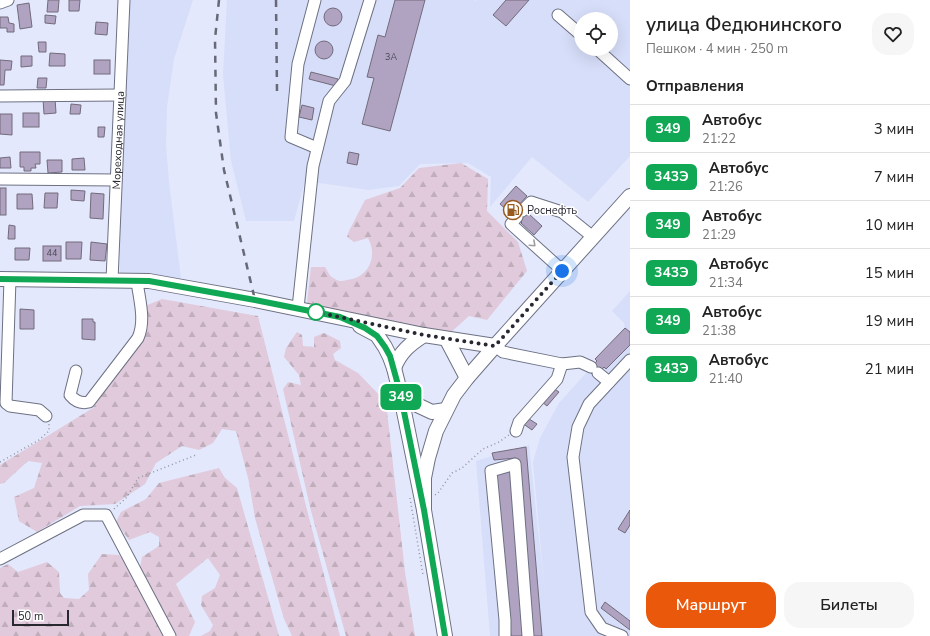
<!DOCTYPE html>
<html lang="ru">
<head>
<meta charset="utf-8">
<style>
	body { margin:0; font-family:"Nunito Sans",sans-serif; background:#f6f6f6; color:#222; height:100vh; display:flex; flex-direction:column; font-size:15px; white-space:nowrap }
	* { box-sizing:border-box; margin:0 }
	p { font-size:13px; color:#767676 }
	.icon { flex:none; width:22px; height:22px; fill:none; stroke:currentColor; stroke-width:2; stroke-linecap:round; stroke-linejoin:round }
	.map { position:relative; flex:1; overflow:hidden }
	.drawer { display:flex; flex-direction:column; background:#fff; width:300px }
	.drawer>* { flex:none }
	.badge { padding:0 8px; border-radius:6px; font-size:14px; line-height:26px }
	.controls { position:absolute; left:574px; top:12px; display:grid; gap:8px }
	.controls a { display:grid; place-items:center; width:44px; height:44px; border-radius:50%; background:#fff; box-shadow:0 4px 16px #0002; font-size:20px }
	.scale { position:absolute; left:12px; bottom:10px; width:57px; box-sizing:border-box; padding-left:4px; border:2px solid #272830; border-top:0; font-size:11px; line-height:14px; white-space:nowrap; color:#272830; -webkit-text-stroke:3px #fff; paint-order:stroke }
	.you { position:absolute; width:20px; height:20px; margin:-10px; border:3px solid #fff; border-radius:50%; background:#1a73e8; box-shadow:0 0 0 6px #1a73e833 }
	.map>.badge { position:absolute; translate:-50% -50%; box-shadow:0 0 0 2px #fff }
	h2 { padding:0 16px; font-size:15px; line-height:36px }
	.round { display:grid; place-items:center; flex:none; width:42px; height:42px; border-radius:16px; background:#f6f6f6 }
	.head { display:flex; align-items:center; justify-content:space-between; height:68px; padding:0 16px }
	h1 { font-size:19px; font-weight:600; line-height:30px }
	.cta { display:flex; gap:8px; margin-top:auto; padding:8px 16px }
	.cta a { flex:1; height:46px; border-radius:16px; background:#ea580c; color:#fff; font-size:16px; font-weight:600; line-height:46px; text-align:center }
	.cta a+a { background:#f6f6f6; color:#222 }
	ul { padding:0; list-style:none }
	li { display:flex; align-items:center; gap:12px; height:48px; padding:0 16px; border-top:1px solid #e0e0e0 }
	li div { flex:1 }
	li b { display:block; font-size:15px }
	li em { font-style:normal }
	li .badge { min-width:44px; font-weight:700; text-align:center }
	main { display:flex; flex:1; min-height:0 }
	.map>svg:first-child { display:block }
	.built { fill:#d7def9; fill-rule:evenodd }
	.forest { fill:url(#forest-firs) }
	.building { fill:#b0a3c1; stroke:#726b7c }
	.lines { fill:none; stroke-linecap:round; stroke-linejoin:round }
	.minor-casing { stroke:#6d7183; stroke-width:13 }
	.major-casing { stroke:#6d7183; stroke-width:16 }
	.path { stroke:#9195a3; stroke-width:1.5; stroke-dasharray:1 3; stroke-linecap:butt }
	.minor { stroke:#fff; stroke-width:11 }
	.major { stroke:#fff; stroke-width:14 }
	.rail { stroke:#676a76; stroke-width:2.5; stroke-dasharray:7 7; stroke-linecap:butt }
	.oneway { stroke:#9e9ea2 }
	.line-casing { stroke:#fff; stroke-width:9 }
	.line { stroke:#10a855; stroke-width:6 }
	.walk { stroke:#272830; stroke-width:4; stroke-dasharray:0 7.2 }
	.stop-dot { fill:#fff; stroke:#10a855; stroke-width:2 }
	.labels { text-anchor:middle; stroke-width:3; stroke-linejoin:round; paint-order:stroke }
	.number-label { font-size:9px; fill:#494754 }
	.street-label { font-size:11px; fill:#272830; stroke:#fff }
	.poi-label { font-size:11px; fill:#272830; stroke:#fff; text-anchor:start }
</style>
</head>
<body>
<main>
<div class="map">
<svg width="630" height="636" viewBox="0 0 630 636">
	<defs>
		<pattern id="forest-firs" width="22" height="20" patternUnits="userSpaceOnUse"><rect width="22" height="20" fill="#e0cadb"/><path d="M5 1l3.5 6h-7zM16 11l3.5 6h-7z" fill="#c0aebc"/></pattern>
	</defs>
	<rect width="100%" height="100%" fill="#e3e8fc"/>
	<!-- built -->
	<g class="built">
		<path d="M124,0H193L174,59L167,107L166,146L169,182L181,278L120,274V95Z"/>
		<path d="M227,0H474L475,1L477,0H630V156L588,202L532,157L490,207L491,177L468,163L420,164L399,186L369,190L305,181L294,221H246L231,161L223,75ZM581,19H611V49H581Z"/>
		<path d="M630,291V636H490L476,461L529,445L545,595L533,462L540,438L559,403L597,361L595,359L625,328L624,323L612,311Z"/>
	</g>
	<!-- forest -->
	<g class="forest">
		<path d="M461,163L488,179L487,211L518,242L527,271L487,320L469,316L449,334L307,303L311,267H325C328,272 330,277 335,279C339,282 343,281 347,280C369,278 378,256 368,238L354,242L347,237L349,231L365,200L400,188L419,168Z"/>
		<path d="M162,299L258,316L307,510L340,636H292L284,619L255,518L249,482L236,431L222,429L213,443L199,450L182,446L156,463L145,484L115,504L80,506L37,532L19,521L14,497L34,488L42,463L28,461L4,483L0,484V465L93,408L148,328L145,306Z"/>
		<path d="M297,332L302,335L303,346L314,347V337L324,333L340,341L341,348L333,354L335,360L358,373L386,402L405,572L415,636H346L311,511L283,389L288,382L301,385L299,375L284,357L286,348Z"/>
		<path d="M219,468L225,478L237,488L279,636H201L210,631L213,625L201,605L202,596L215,588L220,575L208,558L176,584L195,622L189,636H175L140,568L142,557L159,546V537L150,532L129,540L116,522L121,512L146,499L159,483Z"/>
		<path d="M102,554L119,555L129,567L165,636H0V568L8,564L18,572L47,562L59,572L60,593L64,598L79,599L89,590L88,574Z"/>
	</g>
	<!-- building -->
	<g class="building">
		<path d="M48,0H59L58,12H47Z"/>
		<path d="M69,0H80L79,11H69Z"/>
		<path d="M395,0H425L390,131L362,124L374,78L367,77L378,35L385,37Z"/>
		<path d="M506,0H529L506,26L493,15Z"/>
		<path d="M29,3L32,27L20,29L17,5Z"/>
		<circle cx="333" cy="17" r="9"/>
		<path d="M45,15L56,16L55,24L45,23Z"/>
		<path d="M0,17H8L9,23L14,24V32H7V28H0Z"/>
		<path d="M96,22L108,23L107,35L95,34Z"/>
		<circle cx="324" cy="50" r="9"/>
		<path d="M38,42H46V52H39Z"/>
		<path d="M50,53L65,54V66H49Z"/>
		<path d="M21,56H32V66L21,67Z"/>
		<path d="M0,60L12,61L11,70H5L4,85H0Z"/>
		<rect x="94" y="60" width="16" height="14"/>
		<path d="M311,72L338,79L336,86L309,79Z"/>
		<path d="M38,78H47L46,88H37Z"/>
		<path d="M55,98L56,113L44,114L43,99Z"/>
		<path d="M71,104L81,105L80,114H70Z"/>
		<path d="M302,105L314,108L312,120L299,117Z"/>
		<rect x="23" y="113" width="16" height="14"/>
		<path d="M0,114H12V135L0,134Z"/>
		<path d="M98,127H105L104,137H98Z"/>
		<path d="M20,152H40V164H35L36,168H31V171H24V167H20Z"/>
		<path d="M349,152L359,154L357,165L347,163Z"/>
		<path d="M10,157L11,168H0V158Z"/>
		<path d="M84,158L85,170H72V159Z"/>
		<path d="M47,160H62V172L48,173Z"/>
		<path d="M516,186L527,196L517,207L527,216L529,214L542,226L534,235L521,223L522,222L512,213L511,214L500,204Z"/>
		<rect x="0" y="188" width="6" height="27"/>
		<path d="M71,190L85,191L84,201L71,200Z"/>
		<path d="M45,193H58L57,208H44Z"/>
		<path d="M91,193L104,194L103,219L90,218Z"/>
		<path d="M17,194H32L33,209H17Z"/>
		<path d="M9,225L15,226V239H8Z"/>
		<path d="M66,242H82L81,259H66Z"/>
		<path d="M91,242L107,244L105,261L90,260Z"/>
		<rect x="43" y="246" width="18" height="15"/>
		<path d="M15,248H30L29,260H15Z"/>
		<path d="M20,309L34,310V329H20Z"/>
		<path d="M82,319H93V322H95V340L82,339Z"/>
		<path d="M625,328L630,332V345L606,369L604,367L595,377L588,370L597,361L595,359Z"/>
		<path d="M553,388L559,392L547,406L542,402Z"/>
		<path d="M526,417L537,424L532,430L522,423Z"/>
		<path d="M526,447L542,636H533L517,460L516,458L494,460L492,453Z"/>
		<path d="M511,470L524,635L520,636H511L495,472Z"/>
		<path d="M630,510V525L625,533L618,529Z"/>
		<path d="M605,602L630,621V630L601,608Z"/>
	</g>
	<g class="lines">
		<!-- minor casing -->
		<g class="minor-casing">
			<g id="minor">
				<path d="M315,0L298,64L291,137L317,148"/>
				<path d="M0,3L8,0"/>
				<path d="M558,15L581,35"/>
				<path d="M597,49L630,79"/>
				<path d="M0,96L120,95"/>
				<path d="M0,179L116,180"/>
				<path d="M522,211L531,202L562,212L593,237"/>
				<path d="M517,217L511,224L563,271"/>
				<path d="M10,279L6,403L10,406L39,410L46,416"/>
				<path id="s1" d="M112,280L124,0"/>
				<path d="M298,308L313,166L329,101L345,81L370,0"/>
				<path d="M495,346L503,352L562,364L580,362L591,367"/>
				<path d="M76,371L70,395C75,401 81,404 89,402L138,338C146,320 139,299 137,281"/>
				<path d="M598,373L609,382"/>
				<path d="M516,431L519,422L557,379L562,364"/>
				<path d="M0,559L83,515H106L170,636"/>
				<path d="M505,636V620L491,471L515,464L528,636"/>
				<path d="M622,636L602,628L591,612L573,457L578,427L589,404L630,360"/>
			</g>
		</g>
		<!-- major casing -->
		<g class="major-casing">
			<g id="major">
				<path d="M0,279L149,281L255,300L424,335L495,346"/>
				<path d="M360,326L377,335L385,347L390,357L394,368L400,392L424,510L445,636"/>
				<path d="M447,340L467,378"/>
				<path d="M394,368C400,352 410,344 424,335"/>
				<path d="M400,392L415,404L432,412L446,410"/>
				<path d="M424,510V478L428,458L436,431L454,395L467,378L495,346L630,196"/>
			</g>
		</g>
		<!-- path -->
		<g class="path">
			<path d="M0,462L39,440L49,431V423"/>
			<path d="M435,495L438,493L452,473L462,468L483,449L499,442L509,435"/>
			<path d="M410,498L423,575"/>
			<path d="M114,509L127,497L138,478L196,455"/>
		</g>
		<!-- minor -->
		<use href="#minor" class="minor"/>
		<!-- major -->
		<use href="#major" class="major"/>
		<!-- rail -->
		<g class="rail">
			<path d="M219,0L215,39L216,113L224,170L255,300"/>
			<path d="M276,0L277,92"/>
		</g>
	</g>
	<!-- one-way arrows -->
	<defs><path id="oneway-chevron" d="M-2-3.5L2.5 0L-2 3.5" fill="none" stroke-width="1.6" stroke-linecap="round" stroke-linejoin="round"/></defs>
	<use class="oneway" href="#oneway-chevron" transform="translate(533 244) rotate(43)"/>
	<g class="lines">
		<!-- line casing -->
		<g class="line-casing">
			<path id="line" d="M0,279L149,281L255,300L340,317L365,328L377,336L385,347L390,356L400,392L424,510L445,636"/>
		</g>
		<!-- line -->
		<use href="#line" class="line"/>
		<!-- walk -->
		<path class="walk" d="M316,312L424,335L495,346L562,271"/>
	</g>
	<!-- icons -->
	<defs>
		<g id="fuel-ring" transform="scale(1)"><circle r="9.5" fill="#fff" stroke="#985b1f" stroke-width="1.5"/><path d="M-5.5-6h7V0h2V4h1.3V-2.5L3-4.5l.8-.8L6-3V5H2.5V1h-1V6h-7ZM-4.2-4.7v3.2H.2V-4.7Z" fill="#985b1f"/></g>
	</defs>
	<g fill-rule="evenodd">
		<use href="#fuel-ring" x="513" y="210"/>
	</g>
	<!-- markers -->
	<circle class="stop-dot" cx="316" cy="312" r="8"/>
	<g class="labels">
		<!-- number labels -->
		<g class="number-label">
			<text x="391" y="60">3А</text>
			<text x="52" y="256">44</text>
		</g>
		<!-- street labels -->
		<g class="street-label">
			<text dy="4" stroke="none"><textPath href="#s1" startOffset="140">Мореходная улица</textPath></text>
		</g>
		<!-- poi labels -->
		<g class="poi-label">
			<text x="527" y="214">Роснефть</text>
		</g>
	</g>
</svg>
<div class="controls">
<a><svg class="icon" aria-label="locate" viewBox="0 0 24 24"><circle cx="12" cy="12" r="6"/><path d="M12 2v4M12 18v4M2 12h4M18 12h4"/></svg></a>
</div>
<div class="scale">50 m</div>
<div class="you" style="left:562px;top:271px"></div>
<b class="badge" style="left:401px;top:397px;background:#10a855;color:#fff">349</b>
</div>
<section class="drawer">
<div class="head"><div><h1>улица Федюнинского</h1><p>Пешком · 4 мин · 250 m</p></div><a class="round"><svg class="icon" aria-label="heart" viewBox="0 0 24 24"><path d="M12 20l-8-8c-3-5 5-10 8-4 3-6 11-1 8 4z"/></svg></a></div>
<h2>Отправления</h2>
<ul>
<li><span class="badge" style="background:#10a855;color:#fff">349</span><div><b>Автобус</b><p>21:22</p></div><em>3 мин</em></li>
<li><span class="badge" style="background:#10a855;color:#fff">343Э</span><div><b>Автобус</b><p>21:26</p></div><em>7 мин</em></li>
<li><span class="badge" style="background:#10a855;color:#fff">349</span><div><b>Автобус</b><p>21:29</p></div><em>10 мин</em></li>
<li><span class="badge" style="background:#10a855;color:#fff">343Э</span><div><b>Автобус</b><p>21:34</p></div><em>15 мин</em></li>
<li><span class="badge" style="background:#10a855;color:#fff">349</span><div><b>Автобус</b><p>21:38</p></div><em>19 мин</em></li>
<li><span class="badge" style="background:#10a855;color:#fff">343Э</span><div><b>Автобус</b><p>21:40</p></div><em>21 мин</em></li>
</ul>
<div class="cta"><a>Маршрут</a><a>Билеты</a></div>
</section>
</main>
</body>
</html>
